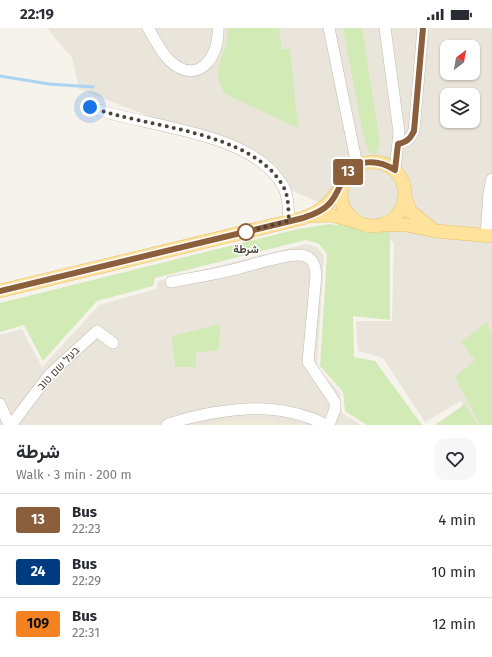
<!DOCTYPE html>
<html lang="en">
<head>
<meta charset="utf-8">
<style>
	body { margin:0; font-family:"Fira Sans",Vazirmatn,Heebo,sans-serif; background:#f7f7f7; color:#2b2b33; height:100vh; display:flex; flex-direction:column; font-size:15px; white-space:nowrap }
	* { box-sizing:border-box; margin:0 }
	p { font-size:13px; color:#7c7c81 }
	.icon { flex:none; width:22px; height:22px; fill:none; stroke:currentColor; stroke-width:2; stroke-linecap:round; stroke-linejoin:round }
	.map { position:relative; height:397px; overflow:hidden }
	.details { display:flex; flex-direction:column; background:#fff; flex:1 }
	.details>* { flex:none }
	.badge { padding:0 8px; border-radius:3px; font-size:14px; line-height:26px }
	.needle { width:26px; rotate:31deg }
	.controls { position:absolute; left:440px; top:12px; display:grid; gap:8px }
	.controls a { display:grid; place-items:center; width:40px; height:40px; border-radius:8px; background:#fff; box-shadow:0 1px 3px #0004; font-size:20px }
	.you { position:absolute; width:20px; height:20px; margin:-10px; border:3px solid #fff; border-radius:50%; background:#1a73e8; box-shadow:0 0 0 6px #1a73e833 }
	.map>.badge { position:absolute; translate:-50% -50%; box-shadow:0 0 0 2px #fff }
	.round { display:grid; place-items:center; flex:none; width:42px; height:42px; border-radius:12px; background:#f7f7f7 }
	.headline { display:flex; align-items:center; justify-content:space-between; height:68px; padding:0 16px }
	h1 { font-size:19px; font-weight:700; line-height:30px }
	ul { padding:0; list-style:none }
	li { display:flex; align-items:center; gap:12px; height:52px; padding:0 16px; border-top:1px solid #e1e1e2 }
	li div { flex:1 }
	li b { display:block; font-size:15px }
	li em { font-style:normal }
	li .badge { min-width:44px; font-weight:700; text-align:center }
	.status { display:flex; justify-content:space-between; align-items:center; height:28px; padding:0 20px; background:#fff; direction:ltr }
	.status svg { height:11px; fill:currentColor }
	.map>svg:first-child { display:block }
	.residential { fill:#eae5da; fill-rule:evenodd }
	.education { fill:#efe8d6 }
	.green { fill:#d2eab5 }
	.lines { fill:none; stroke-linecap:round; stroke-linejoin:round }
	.stream { stroke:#a9d4f2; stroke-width:3 }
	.minor-casing { stroke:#c2bbae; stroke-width:12 }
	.major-casing { stroke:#e6c16a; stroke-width:14 }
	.minor { stroke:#fff; stroke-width:11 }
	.major { stroke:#ffe39c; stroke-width:13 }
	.line-casing { stroke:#fff; stroke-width:9 }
	.line { stroke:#8b5e3c; stroke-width:6 }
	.walk { stroke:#4b4439; stroke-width:4; stroke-dasharray:0 7.2 }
	.stop-dot { fill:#fff; stroke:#8b5e3c; stroke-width:2 }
	.labels { text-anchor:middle; stroke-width:3; stroke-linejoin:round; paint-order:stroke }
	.stop-label { font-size:11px; font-weight:bold; fill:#4b4439; stroke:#fff }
	.street-label { font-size:11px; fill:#4b4439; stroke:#fff }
</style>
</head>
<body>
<div class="status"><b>22:19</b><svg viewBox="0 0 49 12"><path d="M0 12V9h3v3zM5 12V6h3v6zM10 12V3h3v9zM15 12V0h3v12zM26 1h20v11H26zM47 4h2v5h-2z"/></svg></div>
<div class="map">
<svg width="492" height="397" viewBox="0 0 492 397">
	<rect width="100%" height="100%" fill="#f6f3ec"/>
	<!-- residential -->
	<g class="residential">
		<path d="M47,0H492V397H474L461,373L425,394L383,330L358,323L356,293H392L394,215L380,200L295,164L241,124L79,61L72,30ZM447,19H473V45H447ZM447,67H473V93H447Z"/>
		<path d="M306,216L317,219L324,227L317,339L340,365L342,385L361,397H0V307L22,301L42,339L99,277L156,261L158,253Z"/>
	</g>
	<!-- education -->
	<path class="education" d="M260,391L302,397H206L225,392Z"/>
	<!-- green -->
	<g class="green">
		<path d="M227,0H279L282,21H290L298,100L225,66C207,37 230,29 227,0Z"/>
		<path d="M343,0H362L380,115L378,122L375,126L369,125L363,106Z"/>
		<path d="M329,196L390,203V292L353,288L354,329L375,333L422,397H367L345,383L343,364L320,338L327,226L319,216L306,212L155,250L153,258L97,273L43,333L24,297L0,304V275L298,201Z"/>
		<path d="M487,294L492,307V397H480L455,349L475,332L461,314Z"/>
		<path d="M220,296L219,322L196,325V339H175L172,308Z"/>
		<path d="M465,376L478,397H435Z"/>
	</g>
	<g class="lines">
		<!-- stream -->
		<path class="stream" d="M0,48L49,56L93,59"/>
		<!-- minor casing -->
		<g class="minor-casing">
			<g id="minor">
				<path d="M148,0C155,11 161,25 170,33C198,59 220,28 218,0"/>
				<path d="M329,0L357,137"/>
				<path d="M385,0L399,104L395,142"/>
				<path d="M90,79C146,100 251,102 283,158C289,168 288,181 289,193"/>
				<path d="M398,116C407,114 410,111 414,103L423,0"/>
				<path d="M486,208L489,165L492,151"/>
				<path d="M171,254C192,250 212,247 232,242C247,239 292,223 305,228C314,231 315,238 316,247L308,334L335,374V381L329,397"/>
				<path d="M0,376L9,397"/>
				<path d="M11,397L49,347L97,303L113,315"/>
				<path d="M167,397C181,391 197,388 212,385C254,378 288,378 327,397"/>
			</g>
		</g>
		<!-- major casing -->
		<g class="major-casing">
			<g id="major">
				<circle cx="373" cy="166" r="32"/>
				<path d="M405,169L410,183L430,199"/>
				<path d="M313,188L330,187L354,193"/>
				<path d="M383,197H406L436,203L492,208"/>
				<path d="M0,263L303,190C321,184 330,175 340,160"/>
			</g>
		</g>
		<!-- minor -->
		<use href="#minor" class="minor"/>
		<!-- major -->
		<use href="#major" class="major"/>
	</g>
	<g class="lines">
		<!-- line casing -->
		<g class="line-casing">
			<path id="line" d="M0,263L303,190C313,186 323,183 330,175C337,167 339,159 344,150C355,130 378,131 395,142L398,116C407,114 410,111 414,103L423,0"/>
		</g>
		<!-- line -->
		<use href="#line" class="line"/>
		<!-- walk -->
		<path class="walk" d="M90,79C146,100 251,102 283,158C289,168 288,181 289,193L243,204H246"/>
	</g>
	<!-- markers -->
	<circle class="stop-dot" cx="246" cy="204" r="8"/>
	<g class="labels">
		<!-- stop labels -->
		<g class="stop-label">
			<text x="246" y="225">شرطة</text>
		</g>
		<!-- street labels -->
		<g class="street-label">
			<text transform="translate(58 340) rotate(-46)" y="4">בעל שם טוב</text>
		</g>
	</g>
</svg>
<div class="controls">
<a><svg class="needle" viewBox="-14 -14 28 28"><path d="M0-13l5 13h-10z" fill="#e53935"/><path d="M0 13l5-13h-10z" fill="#7c7c81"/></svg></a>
<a><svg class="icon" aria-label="layers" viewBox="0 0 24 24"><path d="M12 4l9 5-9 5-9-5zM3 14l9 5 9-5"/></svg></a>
</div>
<div class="you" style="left:90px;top:79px"></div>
<b class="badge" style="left:348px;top:144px;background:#8b5e3c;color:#fff">13</b>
</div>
<section class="details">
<div class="headline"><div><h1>شرطة</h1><p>Walk · 3 min · 200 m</p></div><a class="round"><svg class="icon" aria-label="heart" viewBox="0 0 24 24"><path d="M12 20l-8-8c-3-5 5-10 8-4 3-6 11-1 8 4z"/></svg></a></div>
<ul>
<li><span class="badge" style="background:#8b5e3c;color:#fff">13</span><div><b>Bus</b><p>22:23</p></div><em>4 min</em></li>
<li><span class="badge" style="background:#003b80;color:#fff">24</span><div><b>Bus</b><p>22:29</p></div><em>10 min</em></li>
<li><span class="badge" style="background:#f58220;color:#111">109</span><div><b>Bus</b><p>22:31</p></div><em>12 min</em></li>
</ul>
</section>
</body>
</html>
